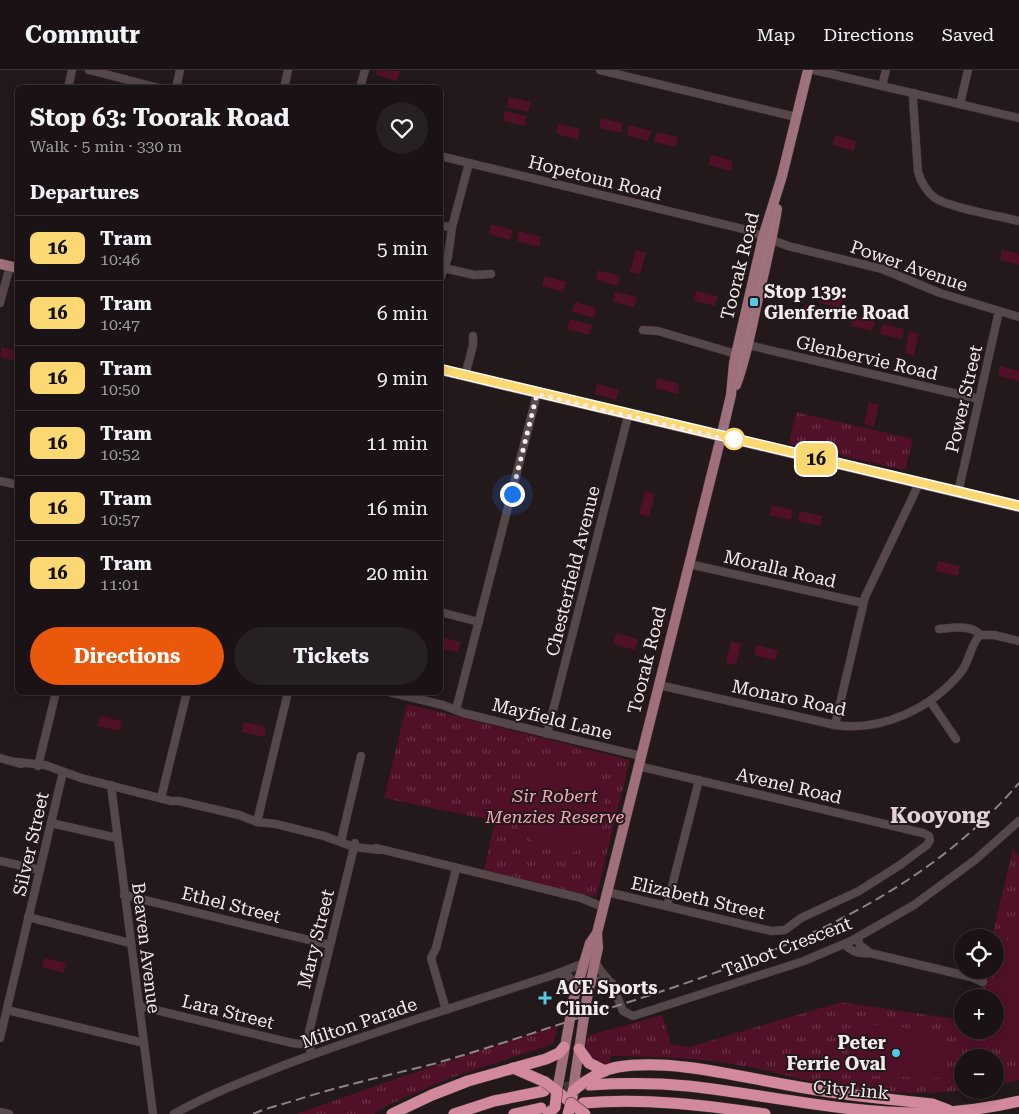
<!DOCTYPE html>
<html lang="en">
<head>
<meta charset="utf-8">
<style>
	body { margin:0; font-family:"Roboto Serif",serif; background:#272022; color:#f1f3f6; height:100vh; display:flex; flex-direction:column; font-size:19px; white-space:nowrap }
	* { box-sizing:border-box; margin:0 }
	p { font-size:16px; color:#9f9ea0 }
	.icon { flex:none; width:28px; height:28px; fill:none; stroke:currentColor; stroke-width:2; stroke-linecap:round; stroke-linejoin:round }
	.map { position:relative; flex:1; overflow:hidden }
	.sheet { position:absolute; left:15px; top:15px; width:428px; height:610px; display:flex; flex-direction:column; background:#1a1214; border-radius:8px; box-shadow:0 2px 12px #0003,0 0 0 1px #383234 }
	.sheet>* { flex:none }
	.badge { padding:0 10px; border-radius:8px; font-size:18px; line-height:32px }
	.fabs { position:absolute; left:954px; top:859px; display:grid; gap:10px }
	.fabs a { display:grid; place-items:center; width:50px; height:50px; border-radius:50%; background:#1a1214; box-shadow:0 2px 12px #0003,0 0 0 1px #383234; font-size:25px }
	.you { position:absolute; width:25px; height:25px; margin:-12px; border:4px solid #fff; border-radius:50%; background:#1a73e8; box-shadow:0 0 0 8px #1a73e833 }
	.map>.badge { position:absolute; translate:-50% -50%; box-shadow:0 0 0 2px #fff }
	h2 { padding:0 15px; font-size:19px; line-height:45px }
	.round { display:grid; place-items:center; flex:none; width:52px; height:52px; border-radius:26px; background:#272022 }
	.headline { display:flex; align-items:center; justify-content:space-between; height:85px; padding:0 15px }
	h1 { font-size:24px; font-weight:700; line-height:38px }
	.button { display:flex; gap:10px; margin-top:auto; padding:10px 15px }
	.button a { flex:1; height:58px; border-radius:30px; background:#ea580c; color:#fff; font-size:20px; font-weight:700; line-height:58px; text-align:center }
	.button a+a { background:#272022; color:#f1f3f6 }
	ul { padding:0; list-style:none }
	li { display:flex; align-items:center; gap:15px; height:65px; padding:0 15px; border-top:1px solid #383234 }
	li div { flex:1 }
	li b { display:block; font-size:19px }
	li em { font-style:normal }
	li .badge { min-width:55px; font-weight:700; text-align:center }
	header { display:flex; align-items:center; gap:30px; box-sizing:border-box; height:70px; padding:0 25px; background:#1a1214; border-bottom:1px solid #383234 }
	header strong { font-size:24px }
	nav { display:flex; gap:28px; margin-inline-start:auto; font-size:18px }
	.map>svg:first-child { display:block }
	.park { fill:url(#park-tufts) }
	.pitch { fill:#501128 }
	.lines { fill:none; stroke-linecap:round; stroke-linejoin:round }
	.highway-tunnel { stroke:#42383a; stroke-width:11; stroke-dasharray:11 5.5; stroke-linecap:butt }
	.minor-casing { stroke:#3a3234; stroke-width:9 }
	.major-casing { stroke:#3a3234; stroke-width:11 }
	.highway-casing { stroke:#3a3234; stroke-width:12 }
	.minor { stroke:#55474a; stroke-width:8 }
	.major { stroke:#9f6f7b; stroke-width:10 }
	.highway { stroke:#d1899b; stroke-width:11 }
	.tram { stroke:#8d8385; stroke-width:1 }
	.rail { stroke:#8d8385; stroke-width:2; stroke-dasharray:10 5; stroke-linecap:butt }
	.major-bridge-casing { stroke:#3a3234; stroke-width:11; stroke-linecap:butt }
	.highway-bridge-casing { stroke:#3a3234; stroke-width:12; stroke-linecap:butt }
	.major-bridge { stroke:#9f6f7b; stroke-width:10 }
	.highway-bridge { stroke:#d1899b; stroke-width:11 }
	.line-casing { stroke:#fff; stroke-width:11 }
	.line { stroke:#fbd872; stroke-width:8 }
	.walk { stroke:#f4ebed; stroke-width:5; stroke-dasharray:0 9 }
	.poi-dot { fill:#56c9e1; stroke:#23181a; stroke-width:2 }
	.stop-dot { fill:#fff; stroke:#fbd872; stroke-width:2.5 }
	.labels { text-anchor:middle; stroke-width:4; stroke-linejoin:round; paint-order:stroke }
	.street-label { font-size:18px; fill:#f4ebed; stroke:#23181a }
	.poi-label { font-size:18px; font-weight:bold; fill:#f4ebed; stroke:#23181a; text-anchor:start }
	.park-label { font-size:18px; font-style:italic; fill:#f2a5b8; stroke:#23181a }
	.district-label { font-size:22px; font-weight:bold; fill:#e2d1d5; stroke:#23181a }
</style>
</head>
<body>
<header>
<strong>Commutr</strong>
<nav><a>Map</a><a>Directions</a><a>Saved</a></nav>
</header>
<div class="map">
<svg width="1019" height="1044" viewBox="0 0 1019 1044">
	<defs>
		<pattern id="park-tufts" width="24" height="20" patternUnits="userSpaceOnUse" patternTransform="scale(1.25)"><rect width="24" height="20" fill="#501128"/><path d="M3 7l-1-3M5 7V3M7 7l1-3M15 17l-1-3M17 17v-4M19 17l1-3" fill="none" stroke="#6a3448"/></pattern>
	</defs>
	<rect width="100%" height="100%" fill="#23181a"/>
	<!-- park -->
	<g class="park">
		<path d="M796,342L913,369L905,400L789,374Z"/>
		<path d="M407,634L630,690L596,827L484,800L495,751L384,728Z"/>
		<path d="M1013,778L1019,787V1010L995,1016V988H962V1020H967C923,1025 878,1024 834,1016C804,1011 774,1001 744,996C700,988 656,986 611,986L610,993C607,993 601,995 597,993C587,989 582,973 590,965L662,945L671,974L689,977L841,932L962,950V960H995V928L979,927L985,900H995V868L992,867Z"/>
		<path d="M558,955L553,974L450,1008L390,1034L374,1044H296L442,993Z"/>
	</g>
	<!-- pitch -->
	<g class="pitch">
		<path d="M377,0L400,1L397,11L376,5Z"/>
		<path d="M509,27L531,32L528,42L507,37Z"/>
		<path d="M505,41L527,46L525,56L503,51Z"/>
		<path d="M601,48L623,53L621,63L599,58Z"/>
		<path d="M558,54L580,59L578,69L556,64Z"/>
		<path d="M629,55L651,61L648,71L627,65Z"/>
		<path d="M657,62L678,67L676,77L654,72Z"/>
		<path d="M835,65L856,71L854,81L832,75Z"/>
		<path d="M711,85L733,91L731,101L709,95Z"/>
		<path d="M491,154L513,160L510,170L489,164Z"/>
		<path d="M519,161L541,167L539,177L517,171Z"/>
		<path d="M636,180L646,183L640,204L630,202Z"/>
		<path d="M1002,180L1019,184V195L1000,190Z"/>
		<path d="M598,200L620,206L618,216L596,210Z"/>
		<path d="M544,206L566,212L563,222L542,216Z"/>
		<path d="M696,221L718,226L715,236L694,231Z"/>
		<path d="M615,222L637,227L634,237L613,232Z"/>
		<path d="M821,223L843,228L841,238L819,233Z"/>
		<path d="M575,232L596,238L594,248L572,242Z"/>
		<path d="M805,234L826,240L824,250L802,244Z"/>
		<path d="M853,246L875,251L872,261L851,256Z"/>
		<path d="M570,249L592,255L589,265L567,259Z"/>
		<path d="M882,254L904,259L902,269L880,264Z"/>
		<path d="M909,261L919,264L914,285L905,283Z"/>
		<path d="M2,277L17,281V291L0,287Z"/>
		<path d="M1000,296L1019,301V311L998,306Z"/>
		<path d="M657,308L679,314L677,324L655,318Z"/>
		<path d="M597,314L619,320L616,330L595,324Z"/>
		<path d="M869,332L879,335L874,357L864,354Z"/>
		<path d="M645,421L655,424L649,447L639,444Z"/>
		<path d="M772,435L793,440L791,450L769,445Z"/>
		<path d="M800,441L822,446L820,456L798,451Z"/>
		<path d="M938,491L960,496L958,506L936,501Z"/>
		<path d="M616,563L638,569L635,580L613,574Z"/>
		<path d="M440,567L461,572L458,582L440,578Z"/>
		<path d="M731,571L741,574L736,595L726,593Z"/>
		<path d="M756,575L778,580L775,590L754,585Z"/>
		<path d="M100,646L122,651L119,661L98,656Z"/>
		<path d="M244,652L266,657L264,667L242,662Z"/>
		<path d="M558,699C570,700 584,702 593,712C615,735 606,779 571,782C542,784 505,761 512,729C513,722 516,712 521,708C532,701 545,700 558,699Z"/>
		<path d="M1019,855V982C998,971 995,949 995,928L992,927C991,902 1002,874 1019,855Z"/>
		<path d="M45,888L66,893L64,903L42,897Z"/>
		<path d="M855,953L939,961L943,967L941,1007L938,1008L854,1005L850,1003L848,999L850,958Z"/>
	</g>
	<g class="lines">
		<!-- highway-tunnel -->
		<path class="highway-tunnel" d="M548,1020L584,1015"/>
		<!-- minor casing -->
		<g class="minor-casing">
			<g id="minor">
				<path d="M89,0L159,18"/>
				<path d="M600,0L796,47"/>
				<path d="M814,0L1019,48"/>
				<path d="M882,16L886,0"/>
				<path d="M68,18L72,0"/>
				<path d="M176,18L180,0"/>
				<path d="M284,18L288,0"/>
				<path d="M360,18L365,0"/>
				<path d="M914,23L913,30L918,102C921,112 927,122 935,128C950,138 1000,146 1019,151"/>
				<path d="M960,34L968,0"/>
				<path d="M440,86L743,159L768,168"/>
				<path d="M440,156L452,157"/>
				<path d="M772,170L788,176L882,199L940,223L1019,247"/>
				<path d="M444,198L474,205L491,204"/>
				<path d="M440,209L448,187L452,157L469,93"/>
				<path d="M0,233L10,196"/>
				<path d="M643,260L658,261L736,284"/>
				<path d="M748,275L979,329"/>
				<path d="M465,306L473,275V266"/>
				<path d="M0,411L18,415"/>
				<path d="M958,423L999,241"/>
				<path d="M689,494L863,533"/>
				<path d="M440,542L479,552"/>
				<path d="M939,559C952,558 972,554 980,565"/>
				<path d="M659,615L835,655C882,662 932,638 961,602C970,591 970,575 980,565H994L1019,571"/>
				<path d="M389,622L443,635L463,643L641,686"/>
				<path d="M930,631L956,669"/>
				<path d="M456,640L537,324"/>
				<path d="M835,655L865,527L916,420L918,414"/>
				<path d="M547,664L628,346"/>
				<path d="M0,688L21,694"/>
				<path d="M16,692L45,695L81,708L171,731H179L239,745L257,752L276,754L324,766L354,777L380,780"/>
				<path d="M38,696L56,622"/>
				<path d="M111,715L153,1044"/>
				<path d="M161,728L187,622"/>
				<path d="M257,752L288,622"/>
				<path d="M51,753L117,768"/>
				<path d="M341,771L361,686"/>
				<path d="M376,778L581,828L603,837"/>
				<path d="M0,791L40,800"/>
				<path d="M607,822L771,861L785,860L801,848L859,821L900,795L927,775L930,770L929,766L923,763L638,696"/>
				<path d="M124,825L330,875"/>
				<path d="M667,836L699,710"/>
				<path d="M28,847L130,873"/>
				<path d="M857,868L860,875L870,883"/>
				<path d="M845,874C851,882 861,884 870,883L971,907L983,912"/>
				<path d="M595,891L600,900L612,914L623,941L633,946L773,901L804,891L851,871L914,835L975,790L1019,751"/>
				<path d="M559,903L569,907L577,915"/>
				<path d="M590,913L603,910L612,913"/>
				<path d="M139,936L292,973L301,974L310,972"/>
				<path d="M7,940L144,973"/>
				<path d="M446,940L431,888L436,878L456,799"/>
				<path d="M0,968L63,702"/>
				<path d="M311,985L309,962L355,773"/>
				<path d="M0,1042L9,1044"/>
				<path d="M174,1044C209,1024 245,1011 282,996C373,961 466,934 559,903L584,893"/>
			</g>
		</g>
		<!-- major casing -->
		<g class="major-casing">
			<g id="major">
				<path d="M0,194L18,198"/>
				<path d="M440,300L1019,437"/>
				<path d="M736,315C746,288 751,261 757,233C764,202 772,171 777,139"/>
				<path d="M575,1007L586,933L598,878L597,863L723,359L731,325L734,293L763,167L782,106L808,0"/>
				<path d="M559,1010L574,927L590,873L597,863"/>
			</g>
		</g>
		<!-- highway casing -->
		<g class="highway-casing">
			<g id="highway">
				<path d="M579,979L589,993L605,1001"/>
				<path d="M513,998L545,1012"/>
				<path d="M583,1013C594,1006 605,999 618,997C673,988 744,1008 799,1017C843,1025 888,1029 932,1034L948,1040"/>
				<path d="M589,1015C622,1013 655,1013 688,1016C768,1025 847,1044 929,1043C959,1042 989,1038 1019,1031"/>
				<path d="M557,1021L571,1033L573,1022"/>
				<path d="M583,1033C645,1028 705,1035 765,1044"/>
				<path d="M392,1044L432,1025L468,1011L546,989L559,983L564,977"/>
				<path d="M454,1044L494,1031L544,1021"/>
				<path d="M514,1044L541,1038"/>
				<path d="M548,1044L555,1037"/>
			</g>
		</g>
		<!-- minor -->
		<use href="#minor" class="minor"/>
		<!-- major -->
		<use href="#major" class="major"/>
		<!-- highway -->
		<use href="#highway" class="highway"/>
		<!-- tram -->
		<g class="tram">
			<path d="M0,195L18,200"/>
			<path d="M440,299L1019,436"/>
			<path d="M713,366L723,361L728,350L778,130L810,0"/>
		</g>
		<!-- rail -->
		<path class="rail" d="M253,1044C266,1038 280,1035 293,1031C339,1016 386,1006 433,994C486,979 539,961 591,944C747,895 909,841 1019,713"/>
		<!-- major-bridge casing -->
		<g class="major-bridge-casing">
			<g id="major-bridge">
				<path d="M557,1021L559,1010"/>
				<path d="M573,1021L575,1007"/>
			</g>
		</g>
		<!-- highway-bridge casing -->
		<g class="highway-bridge-casing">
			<g id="highway-bridge">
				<path d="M545,1012L557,1021L555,1037"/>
				<path d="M573,1021L583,1013"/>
				<path d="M568,1044L571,1033L585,1044"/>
			</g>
		</g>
		<!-- major-bridge -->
		<use href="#major-bridge" class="major-bridge"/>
		<!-- highway-bridge -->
		<use href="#highway-bridge" class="highway-bridge"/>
	</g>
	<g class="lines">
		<!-- line casing -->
		<g class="line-casing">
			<path id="line" d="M440,299L1019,436"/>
		</g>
		<!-- line -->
		<use href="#line" class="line"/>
		<!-- walk -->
		<path class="walk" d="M512,424L537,324L721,368L733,371L734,369"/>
	</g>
	<!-- markers -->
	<g class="poi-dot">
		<rect x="749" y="227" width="10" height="10" rx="2.5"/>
		<path d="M542.5 920.5h5v5h5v5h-5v5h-5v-5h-5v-5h5z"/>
		<circle cx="896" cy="983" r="5"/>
	</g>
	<circle class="stop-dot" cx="734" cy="369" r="10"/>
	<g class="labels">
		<!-- street labels -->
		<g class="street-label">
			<text transform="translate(595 108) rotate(14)" y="6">Hopetoun Road</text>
			<text transform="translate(740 196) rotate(-76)" y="6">Toorak Road</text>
			<text transform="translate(909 196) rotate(19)" y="6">Power Avenue</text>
			<text transform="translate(867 288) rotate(13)" y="6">Glenbervie Road</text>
			<text transform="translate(964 329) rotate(-77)" y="6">Power Street</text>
			<text transform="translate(780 499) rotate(13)" y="6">Moralla Road</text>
			<text transform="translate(573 501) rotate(-76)" y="6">Chesterfield Avenue</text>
			<text transform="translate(647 590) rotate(-76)" y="6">Toorak Road</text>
			<text transform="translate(789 628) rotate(12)" y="6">Monaro Road</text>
			<text transform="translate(552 649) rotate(14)" y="6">Mayfield Lane</text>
			<text transform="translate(789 716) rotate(13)" y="6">Avenel Road</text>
			<text transform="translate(31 774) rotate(-77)" y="6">Silver Street</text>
			<text transform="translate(698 828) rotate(13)" y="6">Elizabeth Street</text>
			<text transform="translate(231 835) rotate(14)" y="6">Ethel Street</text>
			<text transform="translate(316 869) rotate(-76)" y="6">Mary Street</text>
			<text transform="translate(787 877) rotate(-21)" y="6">Talbot Crescent</text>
			<text transform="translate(146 878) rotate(83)" y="6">Beaven Avenue</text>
			<text transform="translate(228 942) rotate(14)" y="6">Lara Street</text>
			<text transform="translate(359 953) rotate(-19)" y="6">Milton Parade</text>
			<text transform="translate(851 1020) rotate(5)" y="6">CityLink</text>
		</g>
		<!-- poi labels -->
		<g class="poi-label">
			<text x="764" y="228">Stop 139:<tspan x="764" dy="21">Glenferrie Road</tspan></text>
			<text x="556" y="924">ACE Sports<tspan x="556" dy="21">Clinic</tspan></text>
			<text x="886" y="979" text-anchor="end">Peter<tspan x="886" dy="21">Ferrie Oval</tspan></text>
		</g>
		<!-- park labels -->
		<g class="park-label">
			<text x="555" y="732">Sir Robert<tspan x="555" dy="21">Menzies Reserve</tspan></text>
		</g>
		<!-- district labels -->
		<g class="district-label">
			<text x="940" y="753">Kooyong</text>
		</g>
	</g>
</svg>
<div class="fabs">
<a><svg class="icon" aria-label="locate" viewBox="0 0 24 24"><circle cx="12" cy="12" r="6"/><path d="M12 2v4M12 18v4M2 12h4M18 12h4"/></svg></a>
<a>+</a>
<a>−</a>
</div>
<div class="you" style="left:512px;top:424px"></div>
<b class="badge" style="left:816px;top:389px;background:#fbd872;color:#111">16</b>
<section class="sheet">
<div class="headline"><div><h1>Stop 63: Toorak Road</h1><p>Walk · 5 min · 330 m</p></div><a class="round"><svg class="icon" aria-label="heart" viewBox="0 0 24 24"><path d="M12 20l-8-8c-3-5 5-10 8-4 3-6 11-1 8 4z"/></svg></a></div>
<h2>Departures</h2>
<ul>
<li><span class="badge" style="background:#fbd872;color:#111">16</span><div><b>Tram</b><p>10:46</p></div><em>5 min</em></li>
<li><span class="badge" style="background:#fbd872;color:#111">16</span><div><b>Tram</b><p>10:47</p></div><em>6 min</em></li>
<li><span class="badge" style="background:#fbd872;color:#111">16</span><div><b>Tram</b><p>10:50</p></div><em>9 min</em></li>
<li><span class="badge" style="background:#fbd872;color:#111">16</span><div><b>Tram</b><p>10:52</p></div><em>11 min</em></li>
<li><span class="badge" style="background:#fbd872;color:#111">16</span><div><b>Tram</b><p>10:57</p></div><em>16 min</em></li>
<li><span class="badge" style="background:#fbd872;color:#111">16</span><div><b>Tram</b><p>11:01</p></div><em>20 min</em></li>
</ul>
<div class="button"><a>Directions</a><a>Tickets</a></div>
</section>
</div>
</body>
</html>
